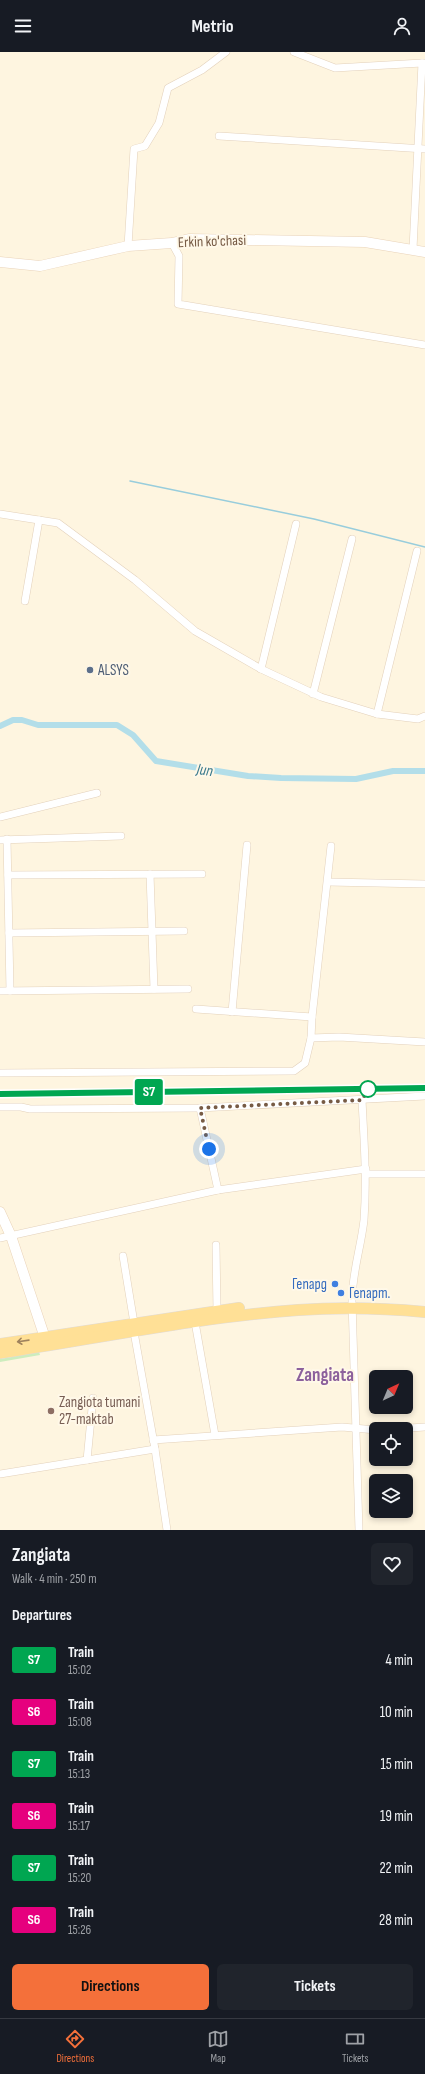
<!DOCTYPE html>
<html lang="en">
<head>
<meta charset="utf-8">
<style>
	body { margin:0; font-family:"Sofia Sans Condensed",sans-serif; background:#20242c; color:#f1f3f6; height:100vh; display:flex; flex-direction:column; font-size:15px; white-space:nowrap }
	* { box-sizing:border-box; margin:0 }
	p { font-size:13px; color:#9ea1a6 }
	.icon { flex:none; width:22px; height:22px; fill:none; stroke:currentColor; stroke-width:2; stroke-linecap:round; stroke-linejoin:round }
	.map { position:relative; height:1478px; overflow:hidden }
	.details { display:flex; flex-direction:column; background:#171b24; flex:1 }
	.details>* { flex:none }
	.badge { padding:0 8px; border-radius:3px; font-size:14px; line-height:26px }
	.needle { width:26px; rotate:44deg }
	.fabs { position:absolute; left:369px; top:1318px; display:grid; gap:8px }
	.fabs a { display:grid; place-items:center; width:44px; height:44px; border-radius:6px; background:#171b24; box-shadow:0 2px 6px #0003; font-size:20px }
	.you { position:absolute; width:20px; height:20px; margin:-10px; border:3px solid #fff; border-radius:50%; background:#1a73e8; box-shadow:0 0 0 6px #1a73e833 }
	.map>.badge { position:absolute; translate:-50% -50%; box-shadow:0 0 0 2px #fff }
	h2 { padding:0 12px; font-size:15px; line-height:36px }
	.round { display:grid; place-items:center; flex:none; width:42px; height:42px; border-radius:6px; background:#20242c }
	.headline { display:flex; align-items:center; justify-content:space-between; height:68px; padding:0 12px }
	h1 { font-size:19px; font-weight:700; line-height:30px }
	.action { display:flex; gap:8px; margin-top:auto; padding:8px 12px }
	.action a { flex:1; height:46px; border-radius:6px; background:#f4703a; color:#111; font-size:16px; font-weight:700; line-height:46px; text-align:center }
	.action a+a { background:#20242c; color:#f1f3f6 }
	ul { padding:0; list-style:none }
	li { display:flex; align-items:center; gap:12px; height:52px; padding:0 12px }
	li div { flex:1 }
	li b { display:block; font-size:15px }
	li em { font-style:normal }
	li .badge { min-width:44px; font-weight:700; text-align:center }
	header { display:flex; justify-content:space-between; align-items:center; height:52px; padding:0 12px; background:#171b24; font-size:18px; font-weight:700 }
	.menu { display:flex; justify-content:space-around; align-items:center; height:56px; border-top:1px solid #363941; background:#171b24; font-size:11px; color:#9ea1a6 }
	.menu a { display:grid; justify-items:center; gap:2px }
	.menu .selected { color:#f4703a }
	.map>svg:first-child { display:block }
	.green { fill:#cdedbe }
	.lines { fill:none; stroke-linecap:round; stroke-linejoin:round }
	.stream { stroke:#98cddc; stroke-width:1.5 }
	.canal { stroke:#b3dee9; stroke-width:6 }
	.minor-casing { stroke:#e3d1bb; stroke-width:8 }
	.secondary-casing { stroke:#e9d3b9; stroke-width:11 }
	.primary-casing { stroke:#e1dbd6; stroke-width:12 }
	.minor { stroke:#fff; stroke-width:7 }
	.secondary { stroke:#fff; stroke-width:10 }
	.primary { stroke:#ffe096; stroke-width:11 }
	.rail-casing { stroke:#b89ec8; stroke-width:3 }
	.rail { stroke:#fff8e8; stroke-width:1.5; stroke-dasharray:4.5; stroke-linecap:butt }
	.oneway { stroke:#a0835d }
	.line-casing { stroke:#fff; stroke-width:9 }
	.line { stroke:#00a651; stroke-width:6 }
	.walk { stroke:#775b45; stroke-width:4; stroke-dasharray:0 7.2 }
	.service-dot { fill:#5c6f8a; stroke:#fff8e8; stroke-width:1.5 }
	.stop-dot { fill:#fff; stroke:#00a651; stroke-width:2 }
	.shop-dot { fill:#3f7fe0; stroke:#fff8e8; stroke-width:1.5 }
	.education-dot { fill:#8d6e63; stroke:#fff8e8; stroke-width:1.5 }
	.labels { text-anchor:middle; stroke-width:4; stroke-linejoin:round; paint-order:stroke }
	.street-label { font-size:15px; fill:#775b45; stroke:#fff8e8 }
	.service-label { font-size:15px; fill:#4e5e75; stroke:#fff8e8; text-anchor:start }
	.shop-label { font-size:15px; fill:#366cbe; stroke:#fff8e8; text-anchor:end }
	.education-label { font-size:15px; fill:#785e54; stroke:#fff8e8; text-anchor:start }
	.water-label { font-size:16px; font-style:italic; fill:#3c7a8d; stroke:#fff8e8 }
	.district-label { font-size:19px; font-weight:bold; fill:#8c609c; stroke:#fff8e8 }
</style>
</head>
<body>
<header><svg class="icon" aria-label="menu" viewBox="0 0 24 24"><path d="M4 6h16M4 12h16M4 18h16"/></svg>Metrio<svg class="icon" aria-label="person" viewBox="0 0 24 24"><circle cx="12" cy="8" r="4"/><path d="M4 21q1-7 8-7t8 7"/></svg></header>
<div class="map">
<svg width="425" height="1478" viewBox="0 0 425 1478">
	<rect width="100%" height="100%" fill="#fef5e0"/>
	<!-- green -->
	<path class="green" d="M39,1300L40,1303L0,1310V1307Z"/>
	<g class="lines">
		<!-- stream -->
		<path class="stream" d="M130,429L314,467L425,495"/>
		<!-- canal -->
		<path class="canal" d="M0,674L13,668H22L38,673H117L133,683L156,709L248,724L281,726L356,727L393,719H425"/>
		<!-- minor casing -->
		<g class="minor-casing">
			<g id="minor">
				<path d="M294,0L335,16L422,11"/>
				<path d="M219,84L425,97"/>
				<path d="M172,191L179,204L178,252L425,293"/>
				<path d="M128,194L134,97L145,94L159,71L168,36L202,18L226,0"/>
				<path d="M413,197L422,11H425"/>
				<path d="M0,462L58,471L135,528L195,579L261,617L321,645L377,662L418,667L425,664"/>
				<path d="M25,549L39,468"/>
				<path d="M261,617L296,472"/>
				<path d="M313,642L352,487"/>
				<path d="M377,662L417,499"/>
				<path d="M0,765L97,741"/>
				<path d="M7,787L10,939"/>
				<path d="M0,788L121,784"/>
				<path d="M150,822L154,937"/>
				<path d="M8,823L202,822"/>
				<path d="M328,830L425,832"/>
				<path d="M9,881L184,879"/>
				<path d="M0,939L188,937"/>
				<path d="M196,957L312,965"/>
				<path d="M232,960L247,793"/>
				<path d="M311,986L339,985L425,990"/>
				<path d="M0,1021L294,1019L305,1011L311,986L312,965L331,794"/>
				<path d="M0,1055H21L30,1057L200,1056L425,1044"/>
				<path d="M200,1056L218,1138"/>
				<path d="M366,1122H425"/>
				<path d="M0,1186L218,1138L366,1117"/>
				<path d="M216,1193L217,1259"/>
				<path d="M123,1204L134,1271"/>
				<path d="M195,1270L215,1383"/>
				<path d="M134,1280L155,1397L167,1478"/>
				<path d="M395,1377L425,1375"/>
				<path d="M153,1388L342,1375L376,1378"/>
				<path d="M87,1408L93,1346"/>
				<path d="M0,1422L155,1397"/>
				<path d="M359,1478L352,1249C352,1221 361,1195 364,1168C367,1127 364,1088 362,1048"/>
			</g>
		</g>
		<!-- secondary casing -->
		<g class="secondary-casing">
			<g id="secondary">
				<path d="M0,210L40,214L128,194L172,191L189,187L365,190L425,200"/>
				<path d="M0,1160L11,1184L47,1292"/>
			</g>
		</g>
		<!-- primary casing -->
		<g class="primary-casing">
			<g id="primary">
				<path d="M0,1292L239,1256"/>
				<path d="M0,1301C99,1286 198,1265 298,1258C340,1255 383,1256 425,1260"/>
			</g>
		</g>
		<!-- minor -->
		<use href="#minor" class="minor"/>
		<!-- secondary -->
		<use href="#secondary" class="secondary"/>
		<!-- primary -->
		<use href="#primary" class="primary"/>
		<!-- rail casing -->
		<g class="rail-casing">
			<path id="rail" d="M0,1042L425,1036"/>
		</g>
		<!-- rail -->
		<use href="#rail" class="rail"/>
	</g>
	<!-- one-way arrows -->
	<defs><path id="oneway-shaft" d="M-6 0H5M1.5-3L5.5 0L1.5 3" fill="none" stroke-width="1.6" stroke-linecap="round" stroke-linejoin="round"/></defs>
	<use class="oneway" href="#oneway-shaft" transform="translate(23 1289) rotate(172)"/>
	<g class="lines">
		<!-- line casing -->
		<g class="line-casing">
			<path id="line" d="M0,1042L425,1036"/>
		</g>
		<!-- line -->
		<use href="#line" class="line"/>
		<!-- walk -->
		<path class="walk" d="M209,1097L200,1056L362,1048L368,1037"/>
	</g>
	<!-- markers -->
	<circle class="service-dot" cx="90" cy="618" r="4"/>
	<circle class="stop-dot" cx="368" cy="1037" r="8"/>
	<g class="shop-dot">
		<circle cx="335" cy="1232" r="4"/>
		<circle cx="341" cy="1241" r="4"/>
	</g>
	<circle class="education-dot" cx="51" cy="1359" r="4"/>
	<g class="labels">
		<!-- street labels -->
		<g class="street-label">
			<text transform="translate(212 189) rotate(-2)" y="5">Erkin ko'chasi</text>
		</g>
		<!-- service labels -->
		<g class="service-label">
			<text x="98" y="623">ALSYS</text>
		</g>
		<!-- shop labels -->
		<g class="shop-label">
			<text x="327" y="1237">Гепард</text>
			<text x="349" y="1246" text-anchor="start">Гепарт.</text>
		</g>
		<!-- education labels -->
		<g class="education-label">
			<text x="59" y="1355">Zangiota tumani<tspan x="59" dy="17">27-maktab</tspan></text>
		</g>
		<!-- water labels -->
		<g class="water-label">
			<text transform="translate(205 717) rotate(9)" y="6">Jun</text>
		</g>
		<!-- district labels -->
		<g class="district-label">
			<text x="325" y="1329">Zangiata</text>
		</g>
	</g>
</svg>
<div class="fabs">
<a><svg class="needle" viewBox="-14 -14 28 28"><path d="M0-13l5 13h-10z" fill="#e53935"/><path d="M0 13l5-13h-10z" fill="#9ea1a6"/></svg></a>
<a><svg class="icon" aria-label="locate" viewBox="0 0 24 24"><circle cx="12" cy="12" r="6"/><path d="M12 2v4M12 18v4M2 12h4M18 12h4"/></svg></a>
<a><svg class="icon" aria-label="layers" viewBox="0 0 24 24"><path d="M12 4l9 5-9 5-9-5zM3 14l9 5 9-5"/></svg></a>
</div>
<div class="you" style="left:209px;top:1097px"></div>
<b class="badge" style="left:149px;top:1040px;background:#00a651;color:#fff">S7</b>
</div>
<section class="details">
<div class="headline"><div><h1>Zangiata</h1><p>Walk · 4 min · 250 m</p></div><a class="round"><svg class="icon" aria-label="heart" viewBox="0 0 24 24"><path d="M12 20l-8-8c-3-5 5-10 8-4 3-6 11-1 8 4z"/></svg></a></div>
<h2>Departures</h2>
<ul>
<li><span class="badge" style="background:#00a651;color:#fff">S7</span><div><b>Train</b><p>15:02</p></div><em>4 min</em></li>
<li><span class="badge" style="background:#e6007e;color:#fff">S6</span><div><b>Train</b><p>15:08</p></div><em>10 min</em></li>
<li><span class="badge" style="background:#00a651;color:#fff">S7</span><div><b>Train</b><p>15:13</p></div><em>15 min</em></li>
<li><span class="badge" style="background:#e6007e;color:#fff">S6</span><div><b>Train</b><p>15:17</p></div><em>19 min</em></li>
<li><span class="badge" style="background:#00a651;color:#fff">S7</span><div><b>Train</b><p>15:20</p></div><em>22 min</em></li>
<li><span class="badge" style="background:#e6007e;color:#fff">S6</span><div><b>Train</b><p>15:26</p></div><em>28 min</em></li>
</ul>
<div class="action"><a>Directions</a><a>Tickets</a></div>
</section>
<nav class="menu">
<a class="selected"><svg class="icon" aria-label="directions" viewBox="0 0 24 24"><path d="M12 3l9 9-9 9-9-9zM9 14v-3h6M13 9l2 2-2 2"/></svg>Directions</a>
<a><svg class="icon" aria-label="map" viewBox="0 0 24 24"><path d="M3 6l6-2 6 2 6-2v14l-6 2-6-2-6 2zM9 4v14M15 6v14"/></svg>Map</a>
<a><svg class="icon" aria-label="tickets" viewBox="0 0 24 24"><path d="M3 7h18v10H3zM15 7v10"/></svg>Tickets</a>
</nav>
</body>
</html>
